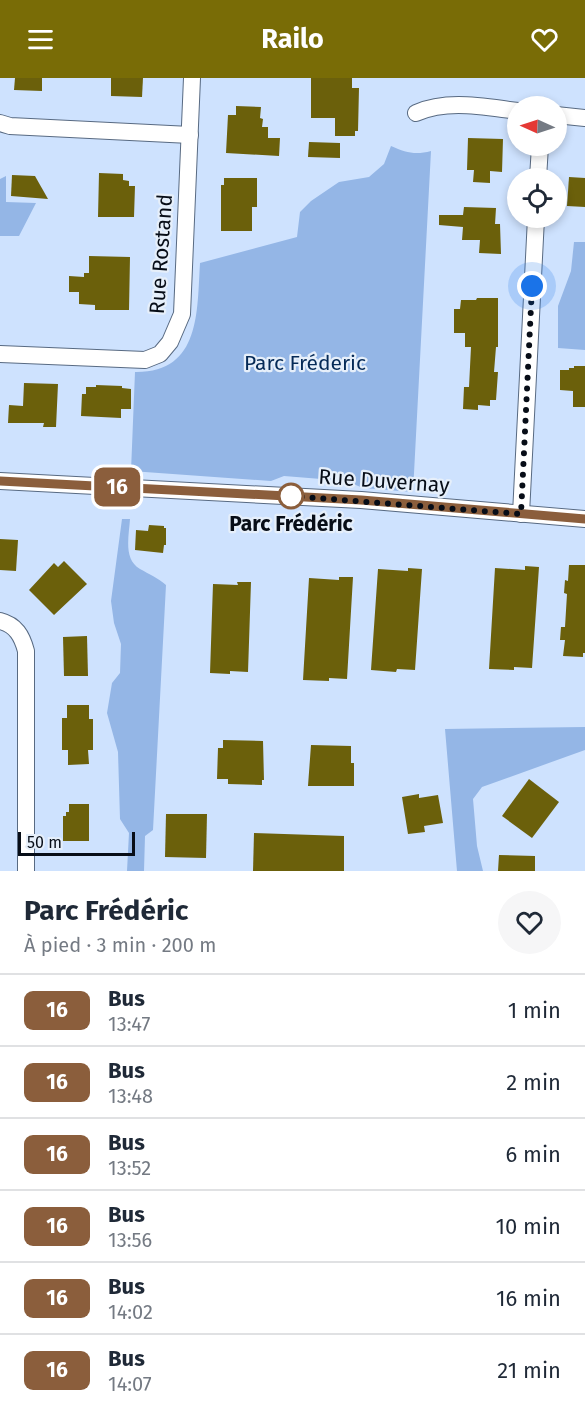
<!DOCTYPE html>
<html lang="fr">
<head>
<meta charset="utf-8">
<style>
	body { margin:0; font-family:"Fira Sans",sans-serif; background:#f6f6f7; color:#1f2937; height:100vh; display:flex; flex-direction:column; font-size:22px; white-space:nowrap }
	* { box-sizing:border-box; margin:0 }
	p { font-size:20px; color:#747a83 }
	.icon { flex:none; width:33px; height:33px; fill:none; stroke:currentColor; stroke-width:2; stroke-linecap:round; stroke-linejoin:round }
	.map { position:relative; height:793px; overflow:hidden }
	.drawer { display:flex; flex-direction:column; background:#fff; flex:1 }
	.drawer>* { flex:none }
	.badge { padding:0 12px; border-radius:9px; font-size:21px; line-height:39px }
	.needle { width:39px; rotate:273deg }
	.buttons { position:absolute; left:507px; top:18px; display:grid; gap:12px }
	.buttons a { display:grid; place-items:center; width:60px; height:60px; border-radius:50%; background:#fff; box-shadow:0 3px 9px #0003; font-size:30px }
	.scale { position:absolute; left:18px; bottom:15px; width:117px; box-sizing:border-box; padding-left:6px; border:3px solid #070d17; border-top:0; font-size:16px; line-height:21px; white-space:nowrap; color:#070d17; -webkit-text-stroke:4px #e6effa; paint-order:stroke }
	.you { position:absolute; width:30px; height:30px; margin:-15px; border:4px solid #fff; border-radius:50%; background:#1a73e8; box-shadow:0 0 0 9px #1a73e833 }
	.map>.badge { position:absolute; translate:-50% -50%; box-shadow:0 0 0 3px #fff }
	.round { display:grid; place-items:center; flex:none; width:63px; height:63px; border-radius:32px; background:#f6f6f7 }
	.overview { display:flex; align-items:center; justify-content:space-between; height:102px; padding:0 24px }
	h1 { font-size:28px; font-weight:700; line-height:45px }
	ul { padding:0; list-style:none }
	li { display:flex; align-items:center; gap:18px; height:72px; padding:0 24px; border-top:2px solid #e0e1e3 }
	li div { flex:1 }
	li b { display:block; font-size:22px }
	li em { font-style:normal }
	li .badge { min-width:66px; font-weight:700; text-align:center }
	header { display:flex; justify-content:space-between; align-items:center; height:78px; padding:0 24px; background:#796c06; color:#fff; font-size:27px; font-weight:700 }
	.map>svg:first-child { display:block }
	.green { fill:#94b6e6 }
	.building { fill:#6b600b }
	.lines { fill:none; stroke-linecap:round; stroke-linejoin:round }
	.street-casing { stroke:#586a82; stroke-width:18 }
	.street { stroke:#fff; stroke-width:16 }
	.line-casing { stroke:#fff; stroke-width:14 }
	.line { stroke:#8b5e3c; stroke-width:9 }
	.walk { stroke:#070d17; stroke-width:6; stroke-dasharray:0 10.8 }
	.stop-dot { fill:#fff; stroke:#8b5e3c; stroke-width:3 }
	.labels { text-anchor:middle; stroke-width:4.5; stroke-linejoin:round; paint-order:stroke }
	.street-label { font-size:21px; fill:#070d17; stroke:#e6effa }
	.park-label { font-size:21px; fill:#052a57; stroke:#e6effa }
	.stop-label { font-size:21px; font-weight:bold; fill:#070d17; stroke:#e6effa }
</style>
</head>
<body>
<header><svg class="icon" aria-label="menu" viewBox="0 0 24 24"><path d="M4 6h16M4 12h16M4 18h16"/></svg>Railo<svg class="icon" aria-label="heart" viewBox="0 0 24 24"><path d="M12 20l-8-8c-3-5 5-10 8-4 3-6 11-1 8 4z"/></svg></header>
<div class="map">
<svg width="585" height="793" viewBox="0 0 585 793">
	<rect width="100%" height="100%" fill="#cee2fe"/>
	<!-- green -->
	<g class="green">
		<path d="M391,68C406,75 416,77 431,73L413,414L363,410L346,403L284,398L271,403L131,393L135,294C201,295 197,233 200,185L297,159L300,134L311,123L339,104L369,99L384,86Z"/>
		<path d="M6,98V124L36,125L19,158H0V101Z"/>
		<path d="M574,164H585V272L558,270V228L571,193Z"/>
		<path d="M122,441H130C129,458 123,481 140,491C149,496 158,500 166,507L153,752L145,758L144,793H127L129,755L120,741L118,674L107,635L112,605L120,595L121,566L114,545L111,523Z"/>
		<path d="M585,649V672L482,709L473,721L477,768L483,793H457L445,651Z"/>
	</g>
	<!-- building -->
	<g class="building">
		<path d="M15,0H42V13L14,12Z"/>
		<path d="M111,0H143L142,19L111,18Z"/>
		<path d="M311,0H352V10H359L358,53H355V58H335V40H311Z"/>
		<path d="M236,28L261,29L260,40L263,41L262,49H268V60H280L279,78L226,75L228,37H236Z"/>
		<path d="M468,60L503,61L502,94L490,93V105L473,104L474,92H467Z"/>
		<path d="M309,64L340,65V80L308,79Z"/>
		<path d="M99,95L123,96V102L129,103V108H135L134,139H98Z"/>
		<path d="M12,97L35,98L48,121L11,118Z"/>
		<path d="M569,99L585,100V129L567,128Z"/>
		<path d="M224,100H257V129H252V153H221V107H224Z"/>
		<path d="M464,129L496,130L495,146H500L501,176L479,175L480,162H462L463,149L439,147V137H463Z"/>
		<path d="M89,178L130,179L129,232H95V227L79,226V214H69V198L84,199V195H89Z"/>
		<path d="M477,220H498V269H496L494,294H498L496,322H490V328L478,327V332L463,331L464,309H469L471,269H465V255H454V231H460L461,222H476Z"/>
		<path d="M574,288H585V329H573V313L560,312V292H569V290H574Z"/>
		<path d="M24,305L58,306L56,349H43L44,345H8L9,327L23,328Z"/>
		<path d="M96,307L122,308V310L131,311V331H121V340L81,338L82,316H86V309H96Z"/>
		<path d="M149,447L164,448V450H166V467H164L163,475L135,472L136,452L148,453Z"/>
		<path d="M0,461L18,462L16,493L0,492Z"/>
		<path d="M64,483L87,506L54,537L29,512L54,485L58,489Z"/>
		<path d="M569,487H585V575H583V579L563,578L565,562H560L561,549H565L567,516L564,515L565,502L568,503Z"/>
		<path d="M525,488L539,489L532,590L514,589V592L489,591L495,490L525,492Z"/>
		<path d="M408,490L422,491L415,592L397,591L396,594L371,592L378,491L408,493Z"/>
		<path d="M339,499H353L347,601L329,600V603L303,602L309,500L339,502Z"/>
		<path d="M237,504H251L248,594L230,593V596L210,595L213,506L238,507Z"/>
		<path d="M87,558L88,598H64L63,559Z"/>
		<path d="M67,627H89V641H93V672H88L89,686L68,687V672H62V640H67Z"/>
		<path d="M223,662L263,663L264,702H262V707L228,706V701H217L218,670H223Z"/>
		<path d="M311,667L351,668V685H354V708H308Z"/>
		<path d="M529,701L559,724L532,760L502,738Z"/>
		<path d="M419,716V720L438,717L443,745L424,748L425,754L408,756L402,719Z"/>
		<path d="M69,726H89V763H63V738H66V734H69Z"/>
		<path d="M166,736H207L206,780L165,779Z"/>
		<path d="M254,755L344,758V793H253Z"/>
		<path d="M499,777L535,778V793H498Z"/>
	</g>
	<g class="lines">
		<!-- street casing -->
		<g class="street-casing">
			<g id="street">
				<path d="M416,35C448,21 484,29 518,33"/>
				<path d="M556,37L585,40"/>
				<path d="M0,45L10,48L190,57"/>
				<path d="M538,100L540,68"/>
				<path d="M0,276L145,282L160,276L170,264L182,236L192,0"/>
				<path d="M0,403L361,422L585,441"/>
				<path d="M521,436L536,140"/>
				<path d="M0,543C16,547 22,558 26,573V793"/>
			</g>
		</g>
		<!-- street -->
		<use href="#street" class="street"/>
	</g>
	<g class="lines">
		<!-- line casing -->
		<g class="line-casing">
			<path id="line" d="M0,403L361,422L585,441"/>
		</g>
		<!-- line -->
		<use href="#line" class="line"/>
		<!-- walk -->
		<path class="walk" d="M291,418L521,436L532,208"/>
	</g>
	<!-- markers -->
	<circle class="stop-dot" cx="291" cy="418" r="12"/>
	<g class="labels">
		<!-- street labels -->
		<g class="street-label">
			<text transform="translate(161 176) rotate(-86)" y="7">Rue Rostand</text>
			<text transform="translate(384 403) rotate(4)" y="7">Rue Duvernay</text>
		</g>
		<!-- park labels -->
		<g class="park-label">
			<text x="305" y="292">Parc Fréderic</text>
		</g>
		<!-- stop labels -->
		<g class="stop-label">
			<text x="291" y="453">Parc Frédéric</text>
		</g>
	</g>
</svg>
<div class="buttons">
<a><svg class="needle" viewBox="-14 -14 28 28"><path d="M0-13l5 13h-10z" fill="#e53935"/><path d="M0 13l5-13h-10z" fill="#747a83"/></svg></a>
<a><svg class="icon" aria-label="locate" viewBox="0 0 24 24"><circle cx="12" cy="12" r="6"/><path d="M12 2v4M12 18v4M2 12h4M18 12h4"/></svg></a>
</div>
<div class="scale">50 m</div>
<div class="you" style="left:532px;top:208px"></div>
<b class="badge" style="left:117px;top:409px;background:#8b5e3c;color:#fff">16</b>
</div>
<section class="drawer">
<div class="overview"><div><h1>Parc Frédéric</h1><p>À pied · 3 min · 200 m</p></div><a class="round"><svg class="icon" aria-label="heart" viewBox="0 0 24 24"><path d="M12 20l-8-8c-3-5 5-10 8-4 3-6 11-1 8 4z"/></svg></a></div>
<ul>
<li><span class="badge" style="background:#8b5e3c;color:#fff">16</span><div><b>Bus</b><p>13:47</p></div><em>1 min</em></li>
<li><span class="badge" style="background:#8b5e3c;color:#fff">16</span><div><b>Bus</b><p>13:48</p></div><em>2 min</em></li>
<li><span class="badge" style="background:#8b5e3c;color:#fff">16</span><div><b>Bus</b><p>13:52</p></div><em>6 min</em></li>
<li><span class="badge" style="background:#8b5e3c;color:#fff">16</span><div><b>Bus</b><p>13:56</p></div><em>10 min</em></li>
<li><span class="badge" style="background:#8b5e3c;color:#fff">16</span><div><b>Bus</b><p>14:02</p></div><em>16 min</em></li>
<li><span class="badge" style="background:#8b5e3c;color:#fff">16</span><div><b>Bus</b><p>14:07</p></div><em>21 min</em></li>
</ul>
</section>
</body>
</html>
